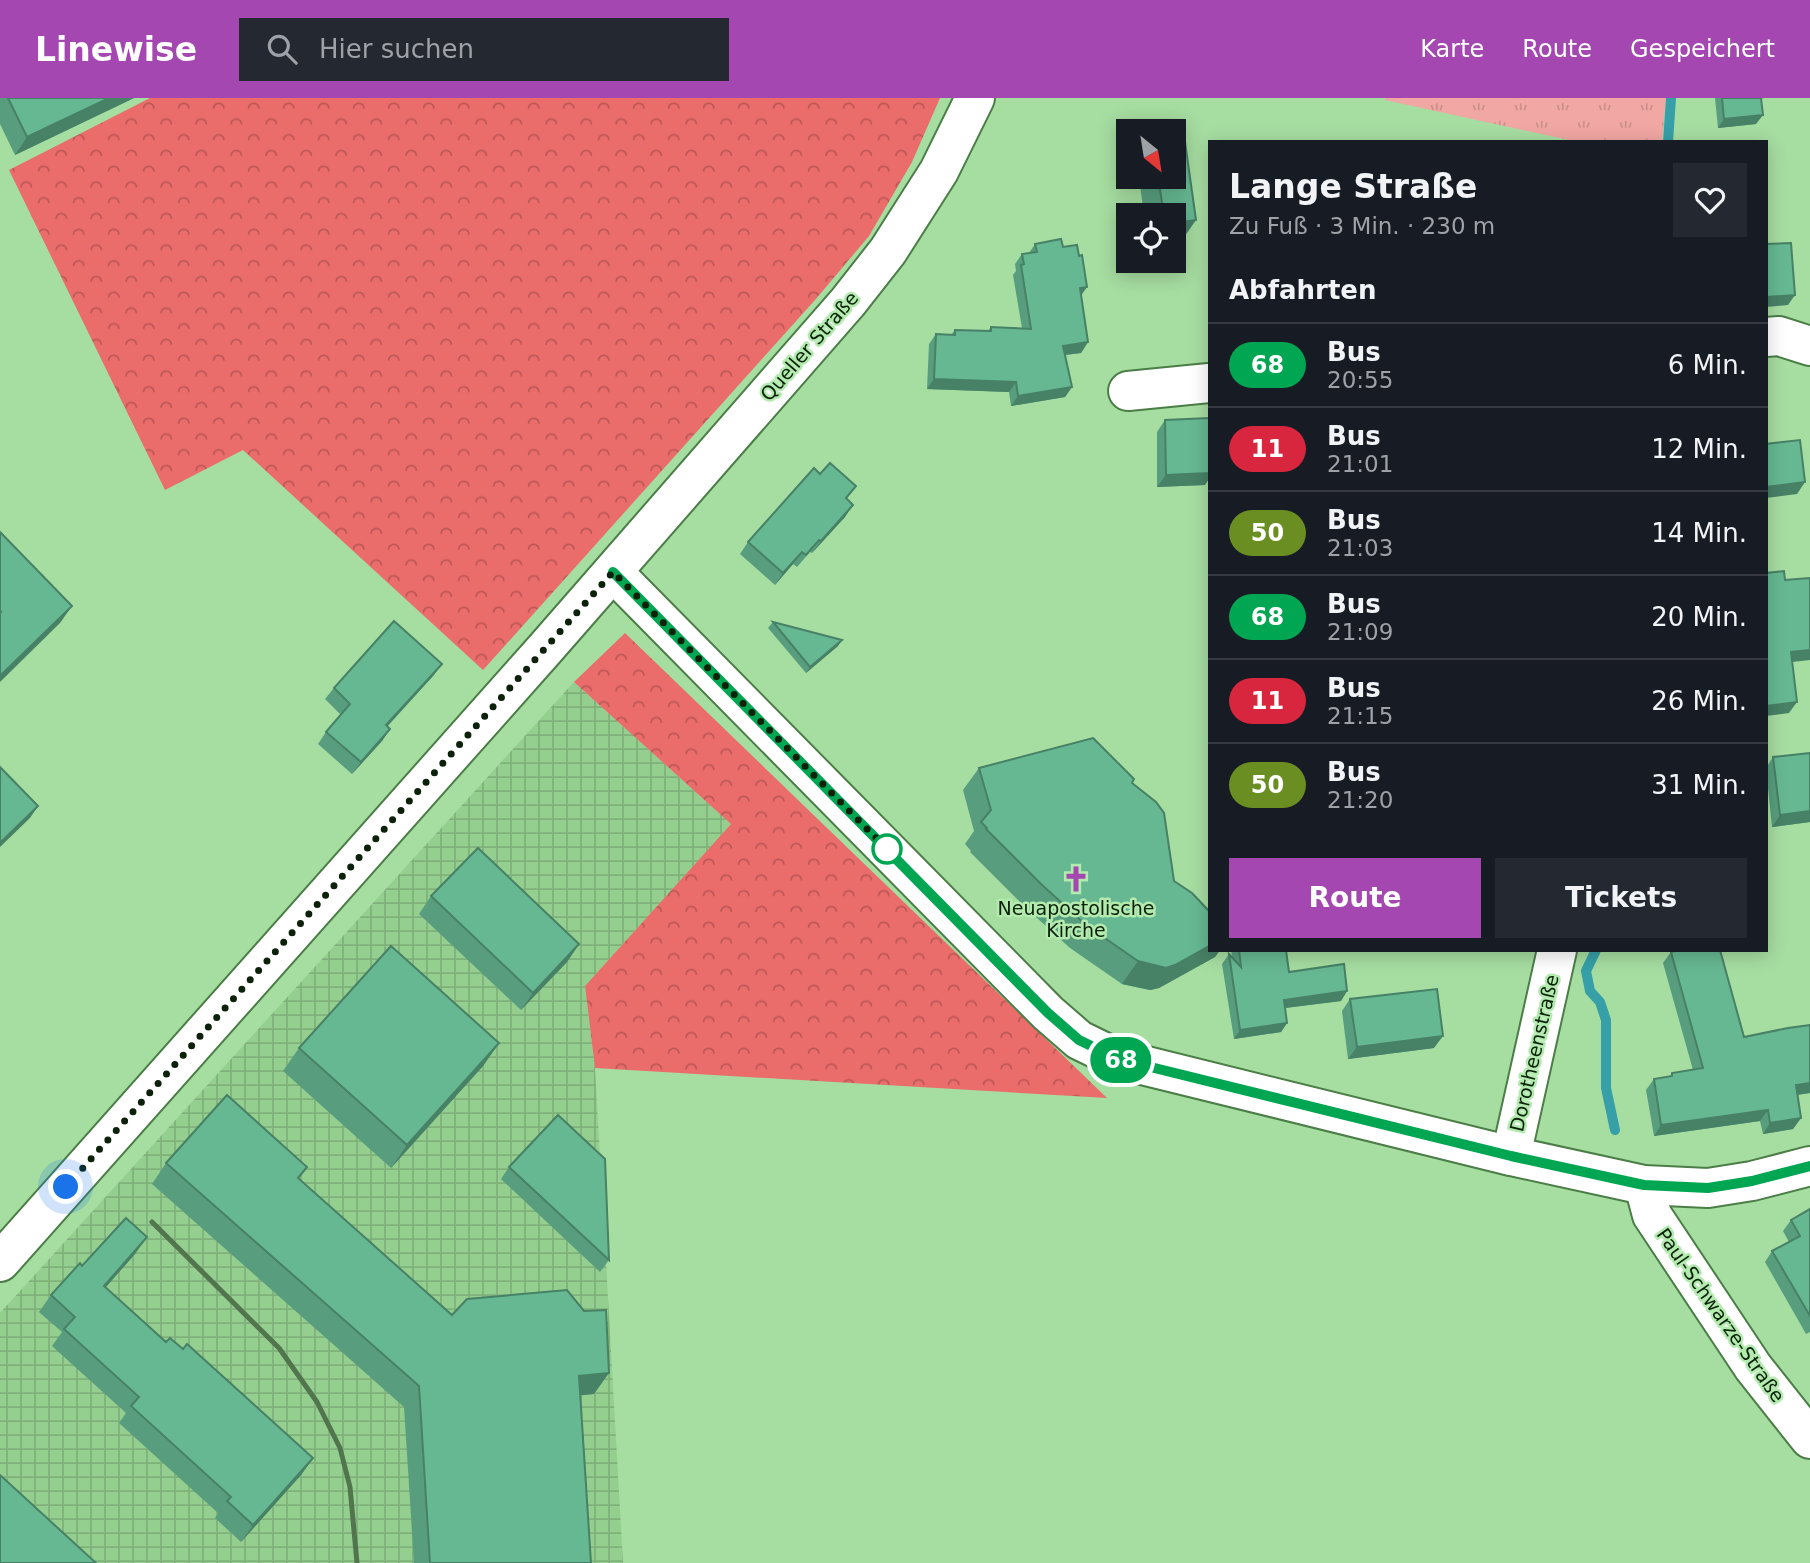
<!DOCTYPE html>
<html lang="de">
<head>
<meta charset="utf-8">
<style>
	body { margin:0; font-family:"DejaVu Sans",sans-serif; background:#242831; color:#f1f3f6; height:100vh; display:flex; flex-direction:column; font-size:26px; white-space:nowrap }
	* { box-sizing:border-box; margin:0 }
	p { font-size:23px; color:#9ea1a6 }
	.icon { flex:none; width:38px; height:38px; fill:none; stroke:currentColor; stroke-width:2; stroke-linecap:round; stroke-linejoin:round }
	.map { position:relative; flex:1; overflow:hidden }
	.side { position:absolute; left:1208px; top:42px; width:560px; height:812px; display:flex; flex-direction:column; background:#171b24; border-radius:0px; box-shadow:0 4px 18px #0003 }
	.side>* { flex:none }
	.badge { padding:0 14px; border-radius:23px; font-size:24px; line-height:46px }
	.needle { width:46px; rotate:150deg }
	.buttons { position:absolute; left:1116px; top:21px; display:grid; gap:14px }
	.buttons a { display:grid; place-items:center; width:70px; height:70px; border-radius:0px; background:#171b24; box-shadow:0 4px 18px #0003; font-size:35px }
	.you { position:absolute; width:35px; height:35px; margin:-18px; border:5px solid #fff; border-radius:50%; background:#1a73e8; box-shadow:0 0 0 10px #1a73e833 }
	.map>.badge { position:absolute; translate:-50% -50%; box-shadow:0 0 0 4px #fff }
	h2 { padding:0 21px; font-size:26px; line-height:63px }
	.round { display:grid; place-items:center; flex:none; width:74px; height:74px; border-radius:0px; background:#242831 }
	.summary { display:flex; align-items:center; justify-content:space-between; height:119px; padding:0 21px }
	h1 { font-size:33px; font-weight:700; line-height:52px }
	.primary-button { display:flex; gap:14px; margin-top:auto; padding:14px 21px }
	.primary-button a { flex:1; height:80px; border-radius:0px; background:#a447b1; color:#fff; font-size:28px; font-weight:700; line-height:80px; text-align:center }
	.primary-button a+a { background:#242831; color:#f1f3f6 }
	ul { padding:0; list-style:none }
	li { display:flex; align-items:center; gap:21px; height:84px; padding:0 21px; border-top:2px solid #363941 }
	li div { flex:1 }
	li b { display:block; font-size:26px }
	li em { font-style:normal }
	li .badge { min-width:77px; font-weight:700; text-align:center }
	header { display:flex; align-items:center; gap:42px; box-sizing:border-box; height:98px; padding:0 35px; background:#a447b1; color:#fff }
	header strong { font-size:33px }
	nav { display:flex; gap:38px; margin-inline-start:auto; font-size:24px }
	.search { width:490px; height:63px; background:#242831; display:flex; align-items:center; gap:18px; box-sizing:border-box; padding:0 24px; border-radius:0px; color:#9ea1a6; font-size:26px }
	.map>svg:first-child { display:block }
	.industrial { fill:url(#industrial-grid) }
	.grass { fill:url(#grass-tufts) }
	.forest { fill:url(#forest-crowns) }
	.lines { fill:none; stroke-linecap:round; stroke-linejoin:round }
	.stream { stroke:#369fa7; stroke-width:10 }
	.minor-casing { stroke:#4b7d47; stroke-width:42 }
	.minor { stroke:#fff; stroke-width:38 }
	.rail { stroke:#51764e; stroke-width:5 }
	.wall { fill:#589e7e }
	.shaded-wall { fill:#478166 }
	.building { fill:#66b892; stroke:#478166; stroke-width:2 }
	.line-casing { stroke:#fff; stroke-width:16 }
	.line { stroke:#00a651; stroke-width:10 }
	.walk { stroke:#0c210a; stroke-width:7; stroke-dasharray:0 12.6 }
	.stop-dot { fill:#fff; stroke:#00a651; stroke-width:3.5 }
	.labels { text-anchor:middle; stroke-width:5; stroke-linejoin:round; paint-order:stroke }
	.street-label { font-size:19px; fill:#0c210a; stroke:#b3eaae }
	.poi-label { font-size:19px; fill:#0c210a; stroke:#b3eaae }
</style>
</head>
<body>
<header>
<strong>Linewise</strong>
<div class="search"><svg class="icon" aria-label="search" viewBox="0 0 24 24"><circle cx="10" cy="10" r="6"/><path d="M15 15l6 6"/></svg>Hier suchen</div>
<nav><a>Karte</a><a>Route</a><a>Gespeichert</a></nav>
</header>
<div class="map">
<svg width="1810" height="1465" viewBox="0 0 1810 1465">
	<defs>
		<pattern id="industrial-grid" width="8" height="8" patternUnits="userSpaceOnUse" patternTransform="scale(1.75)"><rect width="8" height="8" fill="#95cf8f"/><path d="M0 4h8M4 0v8" fill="none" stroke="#7fb17a"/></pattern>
		<pattern id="grass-tufts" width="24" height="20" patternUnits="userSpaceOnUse" patternTransform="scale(1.75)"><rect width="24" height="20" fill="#f1a7a3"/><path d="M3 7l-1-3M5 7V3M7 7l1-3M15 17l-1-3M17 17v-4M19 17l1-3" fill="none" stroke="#cd8f8b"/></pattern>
		<pattern id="forest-crowns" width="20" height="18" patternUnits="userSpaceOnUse" patternTransform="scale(1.75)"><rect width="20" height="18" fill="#ea6c6b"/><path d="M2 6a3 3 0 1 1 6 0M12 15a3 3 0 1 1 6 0" fill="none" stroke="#bc5856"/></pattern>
	</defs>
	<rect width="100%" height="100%" fill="#a6dda1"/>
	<!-- industrial -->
	<path class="industrial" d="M574,584L731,726L585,888L595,970L623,1465H0V1215Z"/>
	<!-- grass -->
	<path class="grass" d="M1386,0H1666L1662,44H1578L1385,2Z"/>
	<!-- forest -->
	<g class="forest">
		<path d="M150,0H940L912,64L869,138L815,202L483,572L243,352L165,392L9,72Z"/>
		<path d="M625,535L1107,1000L595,970L585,888L731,726L574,584Z"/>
	</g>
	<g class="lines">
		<!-- stream -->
		<g class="stream">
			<path d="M1668,44L1671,0"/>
			<path d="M1596,852L1586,873L1590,893L1600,904L1606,922V990L1615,1032"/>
		</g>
		<!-- minor casing -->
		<g class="minor-casing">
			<g id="minor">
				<path d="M1766,239L1779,238L1810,248"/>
				<path d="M1128,293L1209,285"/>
				<path d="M613,474L1048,915L1079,942L1118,961L1511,1058L1644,1087L1708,1090L1752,1083L1810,1068"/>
				<path d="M1511,1058L1557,852"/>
				<path d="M1644,1087L1652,1117L1753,1269L1810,1341"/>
				<path d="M0,1164L545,551L848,204L888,153L939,73L975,0"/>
			</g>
		</g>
		<!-- minor -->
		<use href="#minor" class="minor"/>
		<!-- rail -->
		<path class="rail" d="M152,1124L279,1250L317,1304L340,1350L350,1389L357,1465"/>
	</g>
	<!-- wall -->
	<g class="wall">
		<path d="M0,0H134L15,57L0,26Z"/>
		<path d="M1715,0H1764L1761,1L1756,26L1718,30Z"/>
		<path d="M1139,79H1174L1180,145H1174V117H1144Z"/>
		<path d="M1035,146L1063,149L1081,198L1088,244L1081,255L1065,257L1072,289L1065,299L1011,308L1009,294L927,291L929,246L936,236L951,237L955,232L988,233L991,229L1022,230L1013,177L1016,173L1015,166L1022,156L1029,155Z"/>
		<path d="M1165,322L1205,387L1157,389V334Z"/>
		<path d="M847,401L845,419L812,455L810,454L797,469L793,466L775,487L740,456L748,444Z"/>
		<path d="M773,524L838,548L806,575L768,530Z"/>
		<path d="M442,566L433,578L387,629L390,631L382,643L352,676L318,646L326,634L341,617L325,601L334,590Z"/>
		<path d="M1810,655V724L1772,729L1766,670L1773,659Z"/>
		<path d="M979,670L1132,685L1174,783L1209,852H1220L1215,859L1159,890L1150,892L1122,886L1070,850L1025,809L970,754L971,753L965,746L974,733L963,692Z"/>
		<path d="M431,798L579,846L567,864L521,912L419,816Z"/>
		<path d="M1231,852H1286L1289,874L1347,893L1341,903L1285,910L1287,925L1281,934L1234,941L1222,866L1229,856L1232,859Z"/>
		<path d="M1671,854L1744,939L1810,927V995L1797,997L1801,1020L1793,1031L1763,1036L1760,1023L1654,1038L1646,992L1654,981L1670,978L1672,975L1693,972L1663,865Z"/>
		<path d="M1350,901L1434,950L1348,961L1342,913Z"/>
		<path d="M499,945L483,968L391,1070L283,973L299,950Z"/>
		<path d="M166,1065L299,1081L452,1217L594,1296L580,1297L591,1465H414L404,1309L152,1086Z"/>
		<path d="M509,1069L609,1162L600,1174L501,1081Z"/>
		<path d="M1810,1111V1234L1806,1236L1765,1164L1772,1153L1789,1144L1783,1133L1791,1122Z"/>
		<path d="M135,1156L105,1189L166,1244L313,1360L301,1377L241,1444L215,1420L218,1415L119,1325L126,1315L52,1248L62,1234L39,1214L51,1197L82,1168Z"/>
	</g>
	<!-- shaded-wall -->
	<g class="shaded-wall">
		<path d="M109,0H134L15,57L27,39Z"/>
		<path d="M1763,17L1756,26L1718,30L1724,21Z"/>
		<path d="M1196,122L1180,145H1174V125Z"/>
		<path d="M1087,189L1080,199V190Z"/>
		<path d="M1795,197L1788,207L1766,209V199Z"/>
		<path d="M1088,244L1081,255L1056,258L1063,248Z"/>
		<path d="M934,281L1016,284L1009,294L927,291Z"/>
		<path d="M1072,289L1065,299L1011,308L1018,298Z"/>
		<path d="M1209,375V381L1205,387L1157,389L1166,377Z"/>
		<path d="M1805,384L1797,396L1766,400V389Z"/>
		<path d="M853,407L845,419L812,455L821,443Z"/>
		<path d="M802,454L793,466L775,487L783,475Z"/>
		<path d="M72,508L60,525L0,584V578Z"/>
		<path d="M842,542L838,548L806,575L810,569Z"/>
		<path d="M1810,552V562L1783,565L1791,554Z"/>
		<path d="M442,566L433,578L377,639L386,627Z"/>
		<path d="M1797,604L1789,615L1766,618V608Z"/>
		<path d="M390,631L382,643L352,676L361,664Z"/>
		<path d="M38,708L30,720L0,749V745Z"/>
		<path d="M1810,713V724L1772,729L1780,717Z"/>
		<path d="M579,846L567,864L521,912L533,895Z"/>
		<path d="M1209,848V852H1220L1215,859L1159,890L1150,892L1122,886L1138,863Z"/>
		<path d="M1347,893L1341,903L1277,911L1284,902Z"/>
		<path d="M1287,925L1281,934L1234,941L1240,932Z"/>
		<path d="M1443,938L1434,950L1348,961L1357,949Z"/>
		<path d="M499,945L483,968L391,1070L407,1047Z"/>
		<path d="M1810,985V995L1788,998L1796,987Z"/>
		<path d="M1768,1012L1760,1023L1654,1038L1661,1027Z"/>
		<path d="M1801,1020L1793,1031L1763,1036L1770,1025Z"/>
		<path d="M147,1139L135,1156L92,1205L104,1188Z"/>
		<path d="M609,1275L594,1296L564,1299L579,1278Z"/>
		<path d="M313,1360L301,1377L241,1444L253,1427Z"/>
	</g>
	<!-- building -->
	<g class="building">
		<path d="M8,0H109L27,39Z"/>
		<path d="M1722,0H1761L1763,17L1724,21Z"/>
		<path d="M1185,44L1196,122L1174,125V117H1164L1158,79H1174V46Z"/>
		<path d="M1061,141L1063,149L1077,147L1079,158L1082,157L1087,189L1080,190L1088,244L1063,248L1072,289L1018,298L1016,284L934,281L936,236L955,237V232L991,233V229L1031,231L1021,167L1024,166L1022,156L1037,154L1035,146Z"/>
		<path d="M1791,145L1795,197L1766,199V146Z"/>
		<path d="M1209,320V375L1166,377L1165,322Z"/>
		<path d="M1800,342L1805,384L1766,389V346Z"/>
		<path d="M830,365L856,388L846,400L853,407L821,443L819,442L806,457L802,454L783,475L748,444L814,370L820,376Z"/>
		<path d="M0,434L72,508L0,578V515L1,514L0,512Z"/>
		<path d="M1784,473L1785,482L1810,480V552L1791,554L1797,604L1766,608V475Z"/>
		<path d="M394,523L442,566L386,627L390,631L361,664L326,634L350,606L334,590Z"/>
		<path d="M773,524L842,542L810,569Z"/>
		<path d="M1093,640L1134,681L1132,685L1156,704L1164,715L1174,783L1192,795L1209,813V848L1175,867L1166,870L1138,863L1086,827L1041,786L986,731L987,730L981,724L991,712L979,670Z"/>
		<path d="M1810,655V713L1780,717L1773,659Z"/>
		<path d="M0,669L38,708L0,745Z"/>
		<path d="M478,750L579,846L533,895L431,798Z"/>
		<path d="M391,848L499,945L407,1047L299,950Z"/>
		<path d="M1239,852H1286L1289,874L1344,866L1347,893L1284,902L1287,925L1240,932L1229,856L1241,869Z"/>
		<path d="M1678,852H1720L1744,939L1788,930L1810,927V985L1796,987L1801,1020L1770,1025L1768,1012L1661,1027L1654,981L1672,978V975L1703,970L1671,854Z"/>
		<path d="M1437,891L1443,938L1357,949L1350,901Z"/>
		<path d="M227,997L307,1069L298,1080L452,1217L467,1201L567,1192L584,1213L606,1212L609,1275L579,1278L591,1465H430L419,1288L166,1065Z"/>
		<path d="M558,1017L605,1061L609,1162L509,1069Z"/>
		<path d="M1810,1111V1218L1772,1153L1800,1138L1791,1122Z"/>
		<path d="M126,1120L147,1139L104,1188L166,1244L170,1240L183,1251L187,1246L313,1360L253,1427L227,1403L231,1399L131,1308L139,1299L64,1231L75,1219L51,1197L80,1165L82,1168Z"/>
		<path d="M0,1377L96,1465H0Z"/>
	</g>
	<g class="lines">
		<!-- line casing -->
		<g class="line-casing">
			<path id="line" d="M613,474L1048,915L1079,942L1118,961L1511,1058L1644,1087L1708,1090L1752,1083L1810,1068"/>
		</g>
		<!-- line -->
		<use href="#line" class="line"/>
		<!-- walk -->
		<path class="walk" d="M66,1089L613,474L887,751"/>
	</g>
	<!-- icons -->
	<defs>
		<g id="church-bare" transform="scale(2.1)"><path d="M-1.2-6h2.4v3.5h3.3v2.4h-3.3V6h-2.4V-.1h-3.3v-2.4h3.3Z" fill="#a447b1" stroke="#b3eaae" stroke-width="2.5" paint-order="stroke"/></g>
	</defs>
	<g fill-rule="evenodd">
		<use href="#church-bare" x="1076" y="781"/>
	</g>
	<!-- markers -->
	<circle class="stop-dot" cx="887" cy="751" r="14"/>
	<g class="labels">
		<!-- street labels -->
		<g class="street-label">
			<text transform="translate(809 248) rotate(-49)" y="7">Queller Straße</text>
			<text transform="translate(1534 955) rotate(-77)" y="7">Dorotheenstraße</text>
			<text transform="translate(1721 1217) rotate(55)" y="7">Paul-Schwarze-Straße</text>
		</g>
		<!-- poi labels -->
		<g class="poi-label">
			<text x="1076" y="817">Neuapostolische<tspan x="1076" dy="22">Kirche</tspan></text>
		</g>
	</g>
</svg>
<div class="buttons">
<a><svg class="needle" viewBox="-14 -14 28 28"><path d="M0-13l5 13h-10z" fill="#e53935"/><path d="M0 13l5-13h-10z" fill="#9ea1a6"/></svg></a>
<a><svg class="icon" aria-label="locate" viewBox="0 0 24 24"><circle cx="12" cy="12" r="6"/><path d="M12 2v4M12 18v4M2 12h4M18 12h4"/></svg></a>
</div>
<div class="you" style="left:66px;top:1089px"></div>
<b class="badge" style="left:1121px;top:962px;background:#00a651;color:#fff">68</b>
<section class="side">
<div class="summary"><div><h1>Lange Straße</h1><p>Zu Fuß · 3 Min. · 230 m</p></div><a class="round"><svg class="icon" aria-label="heart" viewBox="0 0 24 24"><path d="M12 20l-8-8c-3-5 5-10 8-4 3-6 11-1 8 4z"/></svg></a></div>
<h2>Abfahrten</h2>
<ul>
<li><span class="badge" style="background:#00a651;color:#fff">68</span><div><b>Bus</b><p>20:55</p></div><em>6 Min.</em></li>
<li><span class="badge" style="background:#d7263d;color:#fff">11</span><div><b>Bus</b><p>21:01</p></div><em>12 Min.</em></li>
<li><span class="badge" style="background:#6b8e23;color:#fff">50</span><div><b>Bus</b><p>21:03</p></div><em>14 Min.</em></li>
<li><span class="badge" style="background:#00a651;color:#fff">68</span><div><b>Bus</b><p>21:09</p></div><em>20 Min.</em></li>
<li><span class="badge" style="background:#d7263d;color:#fff">11</span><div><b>Bus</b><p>21:15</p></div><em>26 Min.</em></li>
<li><span class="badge" style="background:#6b8e23;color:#fff">50</span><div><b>Bus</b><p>21:20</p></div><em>31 Min.</em></li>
</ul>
<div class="primary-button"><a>Route</a><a>Tickets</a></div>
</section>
</div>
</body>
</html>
